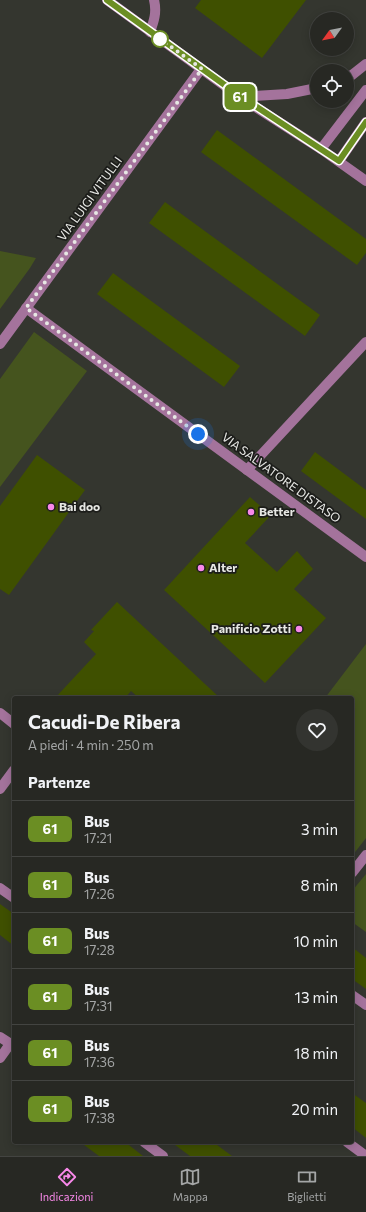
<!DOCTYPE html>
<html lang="it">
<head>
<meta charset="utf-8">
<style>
	body { margin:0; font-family:Commissioner,sans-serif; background:#333430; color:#f1f3f6; height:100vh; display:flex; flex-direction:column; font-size:15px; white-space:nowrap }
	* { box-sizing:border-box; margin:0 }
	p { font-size:13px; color:#a4a6a6 }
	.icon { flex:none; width:22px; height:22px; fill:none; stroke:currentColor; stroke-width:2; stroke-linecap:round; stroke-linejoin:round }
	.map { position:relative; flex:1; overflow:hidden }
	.side { position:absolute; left:12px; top:696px; width:342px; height:448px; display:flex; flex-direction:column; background:#272823; border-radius:4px; box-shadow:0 2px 10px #0003,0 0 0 1px #434441 }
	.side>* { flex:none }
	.badge { padding:0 8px; border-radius:6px; font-size:14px; line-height:26px }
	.needle { width:26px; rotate:237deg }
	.controls { position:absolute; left:310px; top:12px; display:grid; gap:8px }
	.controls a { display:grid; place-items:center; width:44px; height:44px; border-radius:50%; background:#272823; box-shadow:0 2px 10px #0003,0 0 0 1px #434441; font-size:20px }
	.you { position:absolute; width:20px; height:20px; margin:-10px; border:3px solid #fff; border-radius:50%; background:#1a73e8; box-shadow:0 0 0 6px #1a73e833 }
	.map>.badge { position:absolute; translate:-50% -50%; box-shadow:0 0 0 2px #fff }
	h2 { padding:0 16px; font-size:15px; line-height:36px }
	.round { display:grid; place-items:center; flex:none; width:42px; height:42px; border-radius:21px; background:#333430 }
	.summary { display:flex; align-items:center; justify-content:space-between; height:68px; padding:0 16px }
	h1 { font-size:19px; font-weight:700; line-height:30px }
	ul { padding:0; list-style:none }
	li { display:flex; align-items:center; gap:12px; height:56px; padding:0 16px; border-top:1px solid #434441 }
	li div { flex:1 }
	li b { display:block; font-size:15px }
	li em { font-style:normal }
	li .badge { min-width:44px; font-weight:700; text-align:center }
	.tabs { display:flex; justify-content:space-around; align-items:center; height:56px; border-top:1px solid #434441; background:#272823; font-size:11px; color:#a4a6a6 }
	.tabs a { display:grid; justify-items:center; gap:2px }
	.tabs .active { color:#f888e9 }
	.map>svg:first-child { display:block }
	.green { fill:#45541e }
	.building { fill:#3f5000 }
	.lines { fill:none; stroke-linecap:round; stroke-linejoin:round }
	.minor { stroke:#a4739c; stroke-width:10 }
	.line-casing { stroke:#fff; stroke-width:9 }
	.line { stroke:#6b8e23; stroke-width:6 }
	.walk { stroke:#e7e8e4; stroke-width:4; stroke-dasharray:0 7.2 }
	.stop-dot { fill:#fff; stroke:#6b8e23; stroke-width:2 }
	.poi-dot { fill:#f888e9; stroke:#1c1d1a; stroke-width:1.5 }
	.labels { text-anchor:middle; stroke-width:3.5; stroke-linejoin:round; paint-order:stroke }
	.street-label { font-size:12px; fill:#e7e8e4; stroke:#1c1d1a }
	.poi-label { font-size:12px; font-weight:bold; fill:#e7e8e4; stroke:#1c1d1a; text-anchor:start }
</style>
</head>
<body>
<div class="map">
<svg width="366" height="1156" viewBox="0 0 366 1156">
	<rect width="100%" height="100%" fill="#34362f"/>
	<!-- green -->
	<g class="green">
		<path d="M0,251L36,258L30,268L0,309Z"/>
		<path d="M34,332L87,371L0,487V379Z"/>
		<path d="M366,644V838L352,856V698H325Z"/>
		<path d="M366,874V932L352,922V891Z"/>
	</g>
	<!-- building -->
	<g class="building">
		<path d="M201,0H306L262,58L195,8Z"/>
		<path d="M217,130L366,239V253L357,265L201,152Z"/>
		<path d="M165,202L320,315L305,336L149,223Z"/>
		<path d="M113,273L240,366L224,387L97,294Z"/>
		<path d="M315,452L366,490V519L301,471Z"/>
		<path d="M37,455L85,490L9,595L0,589V506Z"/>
		<path d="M250,497L271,515L245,543L277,572L297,551L313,569L294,589L326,618L265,683L164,590Z"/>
		<path d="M117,602L220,698H139L131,691L125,698H55L96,654L84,642L94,631L91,630Z"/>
		<path d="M0,904L14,914V946L0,935Z"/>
		<path d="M352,947L366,958V989L352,979Z"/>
		<path d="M352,1093L366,1103V1138L352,1127Z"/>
		<path d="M80,1142H125L143,1156H99Z"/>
		<path d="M171,1142H213L232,1156H190Z"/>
	</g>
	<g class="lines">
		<!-- minor -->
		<g class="minor">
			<path d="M107,0L240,97L321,149L366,181"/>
			<path d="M150,32C154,21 157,12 154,0"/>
			<path d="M347,77L352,75L366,64"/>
			<path d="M240,97L287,94L317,88"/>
			<path d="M321,149L366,90"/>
			<path d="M339,161L366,122"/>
			<path d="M26,308L366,557"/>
			<path d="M0,344L201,69"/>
			<path d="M247,470L366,342"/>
			<path d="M0,713L14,724"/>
			<path d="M0,789L14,770"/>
			<path d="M352,873L366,855"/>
			<path d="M0,888L14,898"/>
			<path d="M352,995L366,1005"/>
			<path d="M0,1037L14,1046"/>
			<path d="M0,1058L10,1044"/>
			<path d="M144,1142L163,1156"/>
			<path d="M347,1142L366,1156"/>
		</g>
	</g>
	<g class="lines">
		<!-- line casing -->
		<g class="line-casing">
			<path id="line" d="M107,0L240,96L339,161L366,122"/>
		</g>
		<!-- line -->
		<use href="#line" class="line"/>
		<!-- walk -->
		<path class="walk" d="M160,39L202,69L26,308L198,434"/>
	</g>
	<!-- markers -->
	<circle class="stop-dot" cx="160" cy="39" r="8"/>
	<g class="poi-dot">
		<circle cx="51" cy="507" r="4"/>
		<circle cx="251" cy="512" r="4"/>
		<circle cx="201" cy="568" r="4"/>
		<circle cx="299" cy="629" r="4"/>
	</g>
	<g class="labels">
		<!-- street labels -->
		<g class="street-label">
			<text transform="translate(90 199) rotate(-54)" y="4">VIA LUIGI VITULLI</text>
			<text transform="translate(281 478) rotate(36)" y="4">VIA SALVATORE DISTASO</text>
		</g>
		<!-- poi labels -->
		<g class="poi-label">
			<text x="59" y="511">Bai doo</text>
			<text x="259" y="516">Better</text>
			<text x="209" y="572">Alter</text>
			<text x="291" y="633" text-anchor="end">Panificio Zotti</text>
		</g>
	</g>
</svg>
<div class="controls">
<a><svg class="needle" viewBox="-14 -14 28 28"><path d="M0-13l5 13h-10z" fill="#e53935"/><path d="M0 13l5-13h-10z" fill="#a4a6a6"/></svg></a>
<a><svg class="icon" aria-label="locate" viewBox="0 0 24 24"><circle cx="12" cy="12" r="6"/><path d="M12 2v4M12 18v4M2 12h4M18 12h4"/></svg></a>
</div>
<div class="you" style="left:198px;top:434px"></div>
<b class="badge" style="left:240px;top:97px;background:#6b8e23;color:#fff">61</b>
<section class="side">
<div class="summary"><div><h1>Cacudi-De Ribera</h1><p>A piedi · 4 min · 250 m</p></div><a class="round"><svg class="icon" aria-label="heart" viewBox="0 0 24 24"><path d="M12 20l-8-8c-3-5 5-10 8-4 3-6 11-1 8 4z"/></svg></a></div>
<h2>Partenze</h2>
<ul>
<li><span class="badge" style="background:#6b8e23;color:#fff">61</span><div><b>Bus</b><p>17:21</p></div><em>3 min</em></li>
<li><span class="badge" style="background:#6b8e23;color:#fff">61</span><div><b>Bus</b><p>17:26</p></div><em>8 min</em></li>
<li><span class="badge" style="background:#6b8e23;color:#fff">61</span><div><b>Bus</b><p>17:28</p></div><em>10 min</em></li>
<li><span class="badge" style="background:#6b8e23;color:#fff">61</span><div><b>Bus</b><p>17:31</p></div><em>13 min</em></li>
<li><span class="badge" style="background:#6b8e23;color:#fff">61</span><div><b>Bus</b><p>17:36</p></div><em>18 min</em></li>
<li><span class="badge" style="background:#6b8e23;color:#fff">61</span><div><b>Bus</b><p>17:38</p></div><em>20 min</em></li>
</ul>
</section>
</div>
<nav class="tabs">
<a class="active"><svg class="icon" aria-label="directions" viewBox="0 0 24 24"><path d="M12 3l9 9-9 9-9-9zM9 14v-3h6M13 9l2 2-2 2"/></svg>Indicazioni</a>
<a><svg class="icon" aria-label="map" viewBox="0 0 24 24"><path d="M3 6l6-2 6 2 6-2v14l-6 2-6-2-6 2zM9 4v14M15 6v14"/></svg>Mappa</a>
<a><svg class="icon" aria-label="tickets" viewBox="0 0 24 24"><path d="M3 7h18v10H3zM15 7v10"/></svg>Biglietti</a>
</nav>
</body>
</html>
